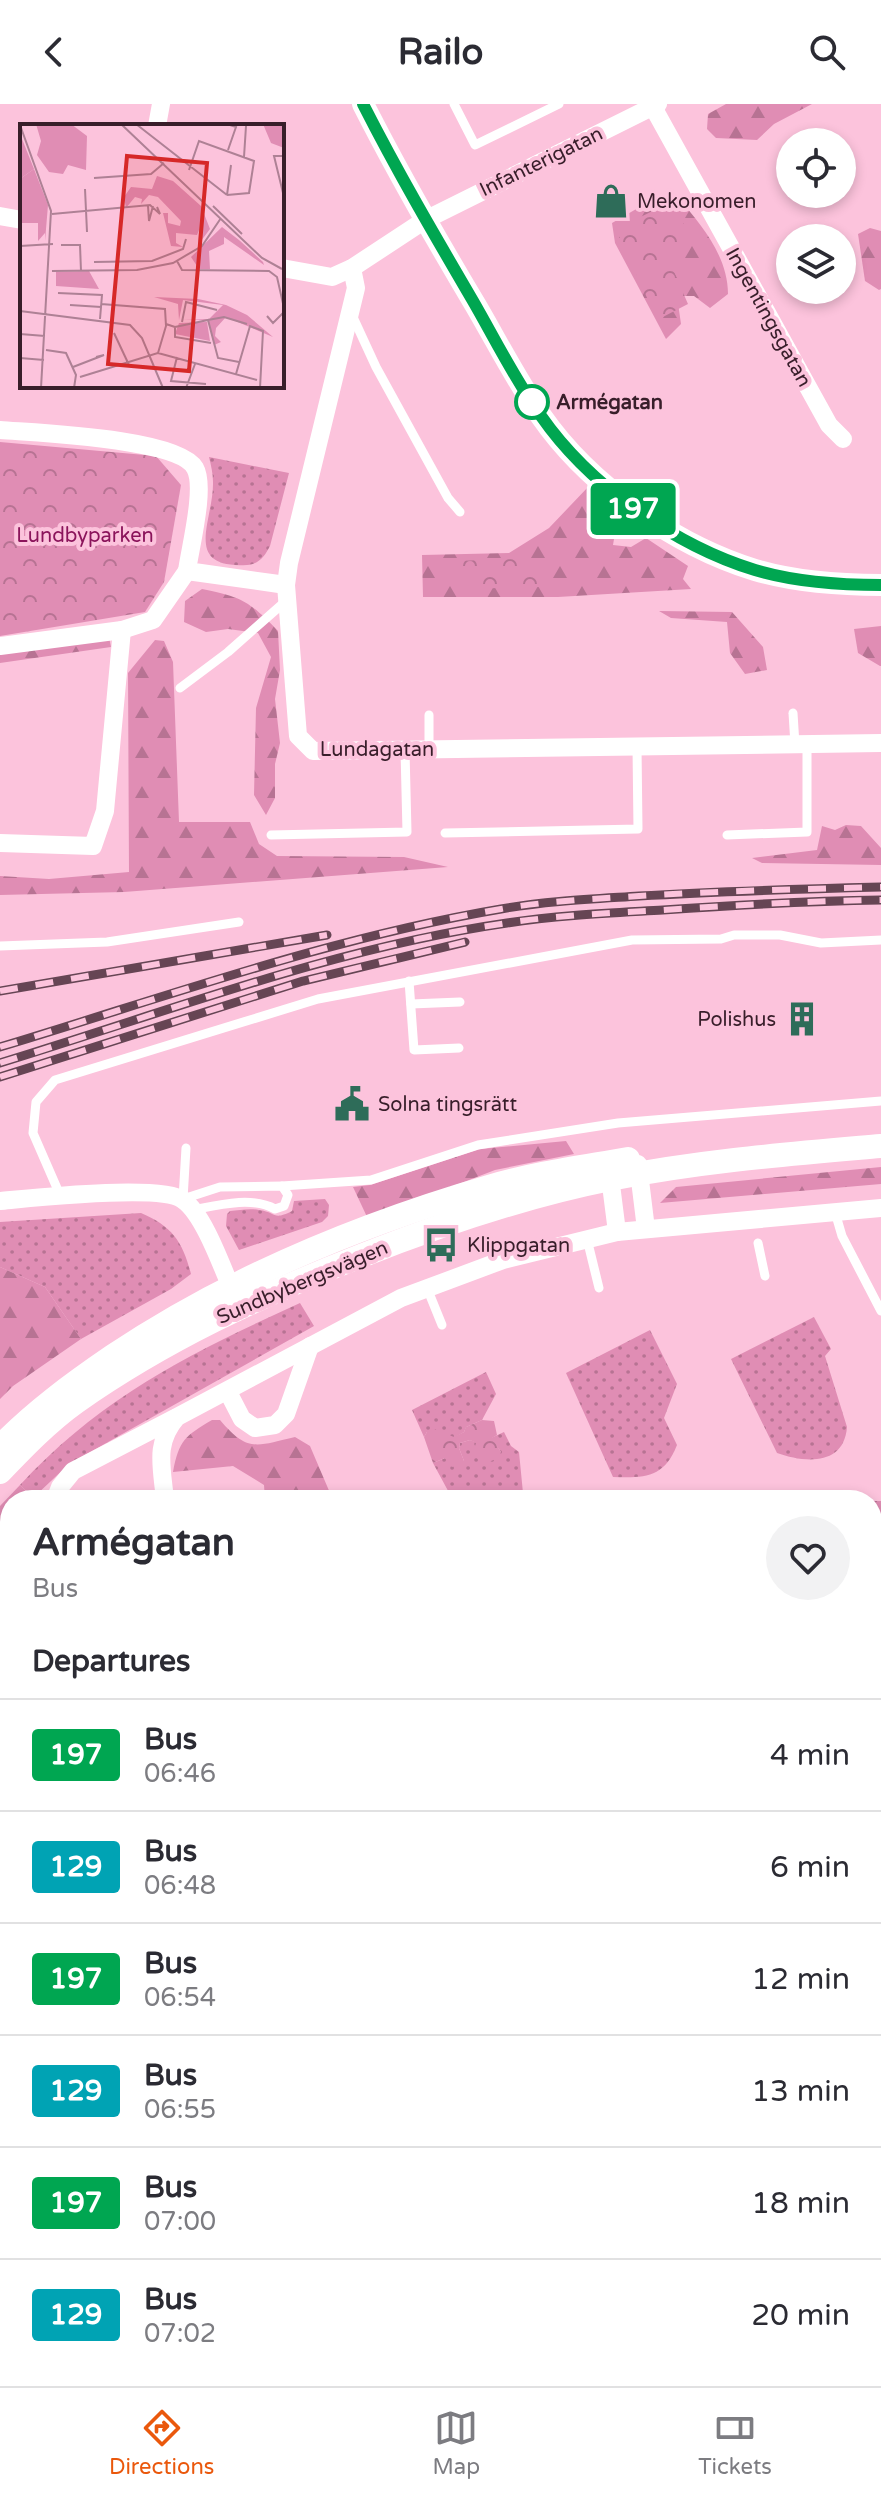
<!DOCTYPE html>
<html lang="en">
<head>
<meta charset="utf-8">
<style>
	body { margin:0; font-family:"Varela Round",sans-serif; background:#f2f2f3; color:#2b2b33; height:100vh; display:flex; flex-direction:column; font-size:30px; white-space:nowrap }
	* { box-sizing:border-box; margin:0 }
	p { font-size:26px; color:#7c7c81 }
	.icon { flex:none; width:44px; height:44px; fill:none; stroke:currentColor; stroke-width:2; stroke-linecap:round; stroke-linejoin:round }
	.map { position:relative; flex:1; overflow:hidden }
	.panel { position:absolute; left:0px; top:1386px; width:882px; height:896px; display:flex; flex-direction:column; background:#fff; border-radius:32px 32px 0 0; box-shadow:0 4px 12px #0003 }
	.panel>* { flex:none }
	.badge { padding:0 16px; border-radius:6px; font-size:28px; line-height:52px }
	.fabs { position:absolute; left:776px; top:24px; display:grid; gap:16px }
	.fabs a { display:grid; place-items:center; width:80px; height:80px; border-radius:50%; background:#fff; box-shadow:0 4px 12px #0003; font-size:40px }
	.map>.badge { position:absolute; translate:-50% -50%; box-shadow:0 0 0 4px #fff }
	h2 { padding:0 32px; font-size:30px; line-height:72px }
	.round { display:grid; place-items:center; flex:none; width:84px; height:84px; border-radius:42px; background:#f2f2f3 }
	.overview { display:flex; align-items:center; justify-content:space-between; height:136px; padding:0 32px }
	h1 { font-size:38px; font-weight:700; line-height:60px }
	ul { padding:0; list-style:none }
	li { display:flex; align-items:center; gap:24px; height:112px; padding:0 32px; border-top:2px solid #e1e1e2 }
	li div { flex:1 }
	li b { display:block; font-size:30px }
	li em { font-style:normal }
	li .badge { min-width:88px; font-weight:700; text-align:center }
	header { display:flex; justify-content:space-between; align-items:center; height:104px; padding:0 32px; background:#fff; font-size:36px; font-weight:700 }
	.dock { display:flex; justify-content:space-around; align-items:center; height:112px; border-top:2px solid #e1e1e2; background:#fff; font-size:22px; color:#7c7c81 }
	.dock a { display:grid; justify-items:center; gap:4px }
	.dock .on { color:#ea580c }
	.map>svg:first-child { display:block }
	.grass { fill:url(#grass-dots) }
	.forest { fill:url(#forest-firs) }
	.park { fill:url(#park-crowns) }
	.lines { fill:none; stroke-linecap:round; stroke-linejoin:round }
	.service { stroke:#fff; stroke-width:9 }
	.minor { stroke:#fff; stroke-width:18 }
	.tertiary { stroke:#fff; stroke-width:22 }
	.secondary { stroke:#fff; stroke-width:24 }
	.rail-casing { stroke:#664554; stroke-width:9 }
	.rail { stroke:#fcc3dc; stroke-width:6; stroke-dasharray:18; stroke-linecap:butt }
	.line-casing { stroke:#fff; stroke-width:18 }
	.line { stroke:#00a651; stroke-width:12 }
	.stop-dot { fill:#fff; stroke:#00a651; stroke-width:4 }
	.labels { text-anchor:middle; stroke-width:8; stroke-linejoin:round; paint-order:stroke }
	.street-label { font-size:20px; fill:#381e2a; stroke:#fcc3dc }
	.poi-label { font-size:20px; fill:#381e2a; stroke:#fcc3dc; text-anchor:start }
	.stop-label { font-size:20px; font-weight:bold; fill:#381e2a; stroke:#fcc3dc; text-anchor:start }
	.park-label { font-size:20px; fill:#8b145b; stroke:#fcc3dc }
	.inset-road { fill:none; stroke:#ae8195; stroke-width:2 }
	.view { fill:#d62828; fill-opacity:0.15; stroke:#d62828; stroke-width:4 }
	.inset-edge { fill:none; stroke:#381e2a; stroke-width:4 }
</style>
</head>
<body>
<header><svg class="icon" aria-label="back" viewBox="0 0 24 24"><path d="M15 5l-7 7 7 7"/></svg>Railo<svg class="icon" aria-label="search" viewBox="0 0 24 24"><circle cx="10" cy="10" r="6"/><path d="M15 15l6 6"/></svg></header>
<div class="map">
<svg width="881" height="2282" viewBox="0 0 881 2282">
	<defs>
		<pattern id="grass-dots" width="8" height="8" patternUnits="userSpaceOnUse" patternTransform="scale(2)"><rect width="8" height="8" fill="#e08db4"/><path d="M2 2h.1M6 6h.1" fill="none" stroke="#b77393" stroke-width="1.8" stroke-linecap="round"/></pattern>
		<pattern id="forest-firs" width="22" height="20" patternUnits="userSpaceOnUse" patternTransform="scale(2)"><rect width="22" height="20" fill="#e08db4"/><path d="M5 1l3.5 6h-7zM16 11l3.5 6h-7z" fill="#b77393"/></pattern>
		<pattern id="park-crowns" width="20" height="18" patternUnits="userSpaceOnUse" patternTransform="scale(2)"><rect width="20" height="18" fill="#e08db4"/><path d="M2 6a3 3 0 1 1 6 0M12 15a3 3 0 1 1 6 0" fill="none" stroke="#b77393"/></pattern>
	</defs>
	<rect width="100%" height="100%" fill="#fcc3dc"/>
	<!-- grass -->
	<g class="grass">
		<path d="M209,353L289,369L270,442C265,452 259,460 247,461C181,465 214,416 213,378C213,370 211,361 209,353Z"/>
		<path d="M325,1095L329,1101L328,1112L322,1118L239,1146L226,1122L227,1110L230,1107C239,1106 251,1104 259,1106C276,1108 273,1117 292,1107L294,1097Z"/>
		<path d="M141,1109C172,1122 183,1138 191,1170L171,1185L81,1235L45,1183L0,1163V1118Z"/>
		<path d="M300,1199L314,1222L69,1360L33,1394L20,1381C102,1292 193,1248 300,1199Z"/>
		<path d="M814,1213L831,1245L825,1252L847,1323C844,1362 805,1359 777,1349L731,1255Z"/>
		<path d="M650,1226L677,1280L664,1314L677,1341C664,1374 645,1374 613,1373L566,1269Z"/>
		<path d="M486,1268L496,1290L482,1316L466,1323L464,1328L454,1334L427,1328L424,1333L412,1306Z"/>
		<path d="M504,1328L511,1342L519,1348L523,1389L518,1396H453L433,1359L445,1354L464,1357L459,1344L460,1339L470,1336L501,1348L491,1334Z"/>
		<path d="M339,2272H435L429,2282H353Z"/>
		<path d="M622,2272H699L701,2282H633Z"/>
	</g>
	<!-- forest -->
	<g class="forest">
		<path d="M726,0H812L774,20L757,36L716,34L707,25L708,10Z"/>
		<path d="M657,93L678,94C702,121 728,153 728,190L710,204L694,192H677L681,220L666,235L615,139L612,119Z"/>
		<path d="M870,124L881,127V185L879,186L865,177L858,130Z"/>
		<path d="M589,382L623,417L616,423L613,441L631,443L646,434L688,462L683,475L691,485L558,493H423L422,451L509,449L549,424Z"/>
		<path d="M202,485C242,493 249,497 278,527L280,566L275,595L280,639L275,660V694L266,711L254,691L256,604L271,553L258,529L228,525L206,528L184,518L185,497Z"/>
		<path d="M659,507L732,508L763,543L767,566L745,570L730,549L727,518L671,514Z"/>
		<path d="M881,522V562H880L858,549L854,525Z"/>
		<path d="M109,533L111,543L0,559V548Z"/>
		<path d="M155,536L164,537L173,558L179,718H250L259,740L277,752L404,753L448,763L124,788L0,791V772L49,775L129,768L128,569Z"/>
		<path d="M846,721L861,722L881,744V761L762,759L752,754L817,746L822,722L835,726Z"/>
		<path d="M566,1037L574,1050L495,1066L368,1115L353,1083L370,1081L480,1045Z"/>
		<path d="M881,1063V1080L660,1099L676,1083Z"/>
		<path d="M0,1163L45,1183L81,1235L13,1282L0,1295Z"/>
		<path d="M212,1316H220C248,1349 256,1342 295,1333L310,1342L333,1396H265L264,1381L233,1362L173,1368C179,1336 185,1332 212,1316Z"/>
		<path d="M20,1381L33,1394L10,1396V1432L0,1466V1402Z"/>
		<path d="M881,1467V1579L876,1633L872,1641V1477Z"/>
		<path d="M0,1538L10,1542V1769L0,1747Z"/>
	</g>
	<!-- park -->
	<g class="park">
		<path d="M673,97L690,134L665,147L688,200L657,216L616,125Z"/>
		<path d="M0,338L156,352L181,381L164,478L145,508L0,532Z"/>
		<path d="M540,454V483L457,485V457Z"/>
		<path d="M482,1316L494,1317L497,1331L492,1334L501,1348L499,1354L483,1360L479,1358L474,1346L476,1339L470,1336L460,1339L459,1344L464,1357L452,1363L445,1354L433,1359L424,1333L427,1328L434,1325L454,1333L464,1328L466,1323Z"/>
		<path d="M872,1397H881V1454L872,1455Z"/>
	</g>
	<g class="lines">
		<!-- service -->
		<g class="service">
			<path d="M454,0L475,41L559,0"/>
			<path d="M352,211L376,263L448,394L460,408"/>
			<path d="M180,584L228,548L287,496"/>
			<path d="M793,609L795,641"/>
			<path d="M429,611V645"/>
			<path d="M445,729L638,725L637,643"/>
			<path d="M271,731L407,728L405,646"/>
			<path d="M727,731L807,728V640"/>
			<path d="M0,842L107,838L239,818"/>
			<path d="M409,877L414,946L459,944"/>
			<path d="M411,900L460,898"/>
			<path d="M186,1044L183,1095L220,1083L282,1082L288,1091L284,1102L275,1105C252,1092 218,1101 193,1106"/>
			<path d="M282,1082L371,1076L478,1041L618,1019L881,997"/>
			<path d="M60,1091L33,1029L36,998L55,976L318,895L632,836L721,835L734,831H780L821,839L881,836"/>
			<path d="M835,1108L842,1132L881,1207"/>
			<path d="M587,1135L599,1184"/>
			<path d="M758,1139L765,1172"/>
			<path d="M427,1184L442,1221"/>
			<path d="M727,2272L731,2282"/>
		</g>
		<!-- minor -->
		<g class="minor">
			<path d="M653,3L829,321L843,335"/>
			<path d="M157,22L161,0"/>
			<path d="M0,112L22,116"/>
			<path d="M282,164L332,173L352,164L425,116L658,0"/>
			<path d="M352,164L356,184L289,459L286,481L298,632L313,647L881,639"/>
			<path d="M0,326C36,329 178,334 195,364C206,383 190,444 187,467L286,481"/>
			<path d="M0,542L122,526L153,516L187,467"/>
			<path d="M0,739L93,742L105,707L122,526"/>
			<path d="M638,1060L646,1125"/>
			<path d="M609,1065L617,1128"/>
			<path d="M0,1097C33,1094 161,1080 183,1096C205,1111 224,1169 235,1193"/>
			<path d="M228,1288L242,1315L255,1324L275,1321L286,1310L310,1242"/>
			<path d="M55,1396L60,1383L73,1367L175,1314"/>
			<path d="M165,1396C162,1363 154,1339 177,1313L401,1194L503,1156L617,1128L881,1104"/>
			<path d="M872,1680L881,1678"/>
			<path d="M0,2097L10,2103"/>
			<path d="M315,2272L329,2282"/>
			<path d="M163,2282L165,2272"/>
		</g>
		<!-- tertiary -->
		<g class="tertiary">
			<path d="M363,0C398,69 436,135 476,202C497,238 517,277 541,312C589,381 674,441 755,466C795,478 839,481 881,481"/>
			<path d="M872,2053L881,2052"/>
			<path d="M872,2078L881,2076"/>
		</g>
		<!-- secondary -->
		<g class="secondary">
			<path d="M0,1343C34,1308 72,1280 113,1252C228,1175 358,1121 492,1082C537,1069 583,1063 628,1055"/>
			<path d="M0,1368C24,1343 48,1318 76,1298C164,1236 261,1191 361,1152C442,1120 525,1092 610,1075C700,1057 790,1050 881,1042"/>
			<path d="M0,1833L10,1840"/>
			<path d="M0,1879L10,1886"/>
			<path d="M447,2272V2274"/>
			<path d="M572,2272L584,2282"/>
			<path d="M466,2282L490,2274L522,2278"/>
		</g>
		<!-- rail casing -->
		<g class="rail-casing">
			<g id="rail">
				<path d="M0,887L327,831"/>
				<path d="M0,943C166,893 329,834 501,805C546,797 593,795 639,792C720,787 800,785 881,783"/>
				<path d="M0,959C167,908 333,844 507,819C559,811 611,809 663,806C736,801 808,797 881,796"/>
				<path d="M0,973L303,877L465,838"/>
			</g>
		</g>
		<!-- rail -->
		<use href="#rail" class="rail"/>
	</g>
	<g class="lines">
		<!-- line casing -->
		<g class="line-casing">
			<path id="line" d="M363,0C397,67 435,132 473,197C495,235 515,276 541,312C589,381 674,441 755,466C795,478 839,481 881,481"/>
		</g>
		<!-- line -->
		<use href="#line" class="line"/>
	</g>
	<!-- icons -->
	<defs>
		<g id="shop-bare" transform="scale(2.76)"><path d="M-5-2.5h2.3a2.7 3.5 0 0 1 5.4 0H5L5.5 6h-11ZM-1.5-2.5h3a1.5 2.3 0 0 0-3 0Z" fill="#2e6c59" stroke="#fcc3dc" stroke-width="2.5" paint-order="stroke"/></g>
		<g id="building-bare" transform="scale(2.76)"><path d="M-4-6H4V6H1V3H-1V6H-4ZM-2.5-4.3h1.7v1.8h-1.7ZM.8-4.3h1.7v1.8H.8ZM-2.5-1h1.7V.8h-1.7ZM.8-1h1.7V.8H.8Z" fill="#2e6c59" stroke="#fcc3dc" stroke-width="2.5" paint-order="stroke"/></g>
		<g id="civic-bare" transform="scale(2.76)"><path d="M-.6-6.5H3V-4.5H.6V-3L4-1V1h2V6H-6V1h2V-1L-.6-3ZM-1.2 2.5V6h2.4V2.5Z" fill="#2e6c59" stroke="#fcc3dc" stroke-width="2.5" paint-order="stroke"/></g>
		<g id="bus-bare" transform="scale(2.76)"><path d="M-5-6H5V4H4V6H2V4H-2V6H-4V4H-5ZM-3.5-4V0h7V-4ZM-3.5 1.2v1.5H-2V1.2ZM2 1.2v1.5H3.5V1.2Z" fill="#2e6c59" stroke="#fcc3dc" stroke-width="2.5" paint-order="stroke"/></g>
	</defs>
	<g fill-rule="evenodd">
		<use href="#shop-bare" x="611" y="97"/>
		<use href="#building-bare" x="802" y="915"/>
		<use href="#civic-bare" x="352" y="1000"/>
		<use href="#bus-bare" x="441" y="1141"/>
	</g>
	<!-- markers -->
	<circle class="stop-dot" cx="532" cy="298" r="16"/>
	<g class="labels">
		<!-- street labels -->
		<g class="street-label">
			<text transform="translate(541 57) rotate(-26)" y="7">Infanterigatan</text>
			<text transform="translate(769 213) rotate(61)" y="7">Ingentingsgatan</text>
			<text x="377" y="652">Lundagatan</text>
			<text transform="translate(302 1178) rotate(-23)" y="7">Sundbybergsvägen</text>
		</g>
		<!-- poi labels -->
		<g class="poi-label">
			<text x="637" y="104">Mekonomen</text>
			<text x="776" y="922" text-anchor="end">Polishus</text>
			<text x="378" y="1007">Solna tingsrätt</text>
			<text x="467" y="1148">Klippgatan</text>
		</g>
		<!-- stop labels -->
		<g class="stop-label">
			<text x="556" y="305">Armégatan</text>
		</g>
		<!-- park labels -->
		<g class="park-label">
			<text x="85" y="438">Lundbyparken</text>
		</g>
	</g>
	<!-- overview -->
	<g transform="translate(20 20)">
		<rect width="264" height="264" fill="#fcc3dc"/>
		<path d="M137,52L153,57L181,82L190,105L178,121L179,106L177,111L156,109V119L163,123L151,122L143,89H148V99L160,102L161,97L138,73L129,71L121,80L122,75L115,73L106,84L104,73L111,63L132,65ZM202,103L219,116L243,138L244,141L204,113V120L189,127L190,145H179L171,133ZM134,173L178,175L206,181L227,191L253,213L206,193L196,204L195,212L201,218L194,221L188,196H163L189,195L203,181L163,176L159,196L158,180Z" fill="#e08db4"/>
		<path d="M16,0H51L67,12L66,46L48,41L43,50L29,48L17,31L21,17ZM243,0H264V24L251,19ZM14,45L28,81L25,117V109L18,117V99H0V55ZM69,147L79,165L36,162V148ZM187,198L190,217L155,210L159,199Z" fill="#e08db4"/>
		<path d="M0,10L14,45L0,55Z" fill="#e08db4"/>
		<path class="inset-road" d="M101,0L242,134L262,145M116,0L207,71M207,0L216,3L208,26M0,1L31,87L21,264M264,32H254L264,73M224,33L226,2M169,46L179,17L234,37L229,69L207,71M74,54L131,50L144,39M65,65L67,108M207,71L211,41M128,82L129,97L133,82M193,82L222,110M32,90L130,81L140,90L137,83M41,121H60L61,147M0,122L33,120M157,137L162,146L249,147L257,153L264,184M74,138L132,137L163,125L166,115M32,147L117,146L153,139L182,122L201,94M38,169L82,171L80,195M50,181L81,183M0,187L110,201L122,214L143,264M247,192L253,199L264,188M188,196L204,193L227,200M162,198L166,178L197,186M146,200L155,203V213L191,219M155,203L188,196L198,234L219,238M94,209L109,241M0,210L25,212M26,226L46,229L56,251L54,264M138,229L237,256M157,233L151,257L186,260M0,234L24,236M53,243L84,231L76,233M216,250L230,202L243,207L240,264M60,253L138,229L146,202L145,185L81,180M166,264L175,240"/>
		<path class="view" d="M107,32L187,39L169,247L88,240Z"/>
		<rect width="264" height="264" class="inset-edge"/>
	</g>
</svg>
<div class="fabs">
<a><svg class="icon" aria-label="locate" viewBox="0 0 24 24"><circle cx="12" cy="12" r="6"/><path d="M12 2v4M12 18v4M2 12h4M18 12h4"/></svg></a>
<a><svg class="icon" aria-label="layers" viewBox="0 0 24 24"><path d="M12 4l9 5-9 5-9-5zM3 14l9 5 9-5"/></svg></a>
</div>
<b class="badge" style="left:633px;top:405px;background:#00a651;color:#fff">197</b>
<section class="panel">
<div class="overview"><div><h1>Armégatan</h1><p>Bus</p></div><a class="round"><svg class="icon" aria-label="heart" viewBox="0 0 24 24"><path d="M12 20l-8-8c-3-5 5-10 8-4 3-6 11-1 8 4z"/></svg></a></div>
<h2>Departures</h2>
<ul>
<li><span class="badge" style="background:#00a651;color:#fff">197</span><div><b>Bus</b><p>06:46</p></div><em>4 min</em></li>
<li><span class="badge" style="background:#00a3b4;color:#fff">129</span><div><b>Bus</b><p>06:48</p></div><em>6 min</em></li>
<li><span class="badge" style="background:#00a651;color:#fff">197</span><div><b>Bus</b><p>06:54</p></div><em>12 min</em></li>
<li><span class="badge" style="background:#00a3b4;color:#fff">129</span><div><b>Bus</b><p>06:55</p></div><em>13 min</em></li>
<li><span class="badge" style="background:#00a651;color:#fff">197</span><div><b>Bus</b><p>07:00</p></div><em>18 min</em></li>
<li><span class="badge" style="background:#00a3b4;color:#fff">129</span><div><b>Bus</b><p>07:02</p></div><em>20 min</em></li>
</ul>
</section>
</div>
<nav class="dock">
<a class="on"><svg class="icon" aria-label="directions" viewBox="0 0 24 24"><path d="M12 3l9 9-9 9-9-9zM9 14v-3h6M13 9l2 2-2 2"/></svg>Directions</a>
<a><svg class="icon" aria-label="map" viewBox="0 0 24 24"><path d="M3 6l6-2 6 2 6-2v14l-6 2-6-2-6 2zM9 4v14M15 6v14"/></svg>Map</a>
<a><svg class="icon" aria-label="tickets" viewBox="0 0 24 24"><path d="M3 7h18v10H3zM15 7v10"/></svg>Tickets</a>
</nav>
</body>
</html>
